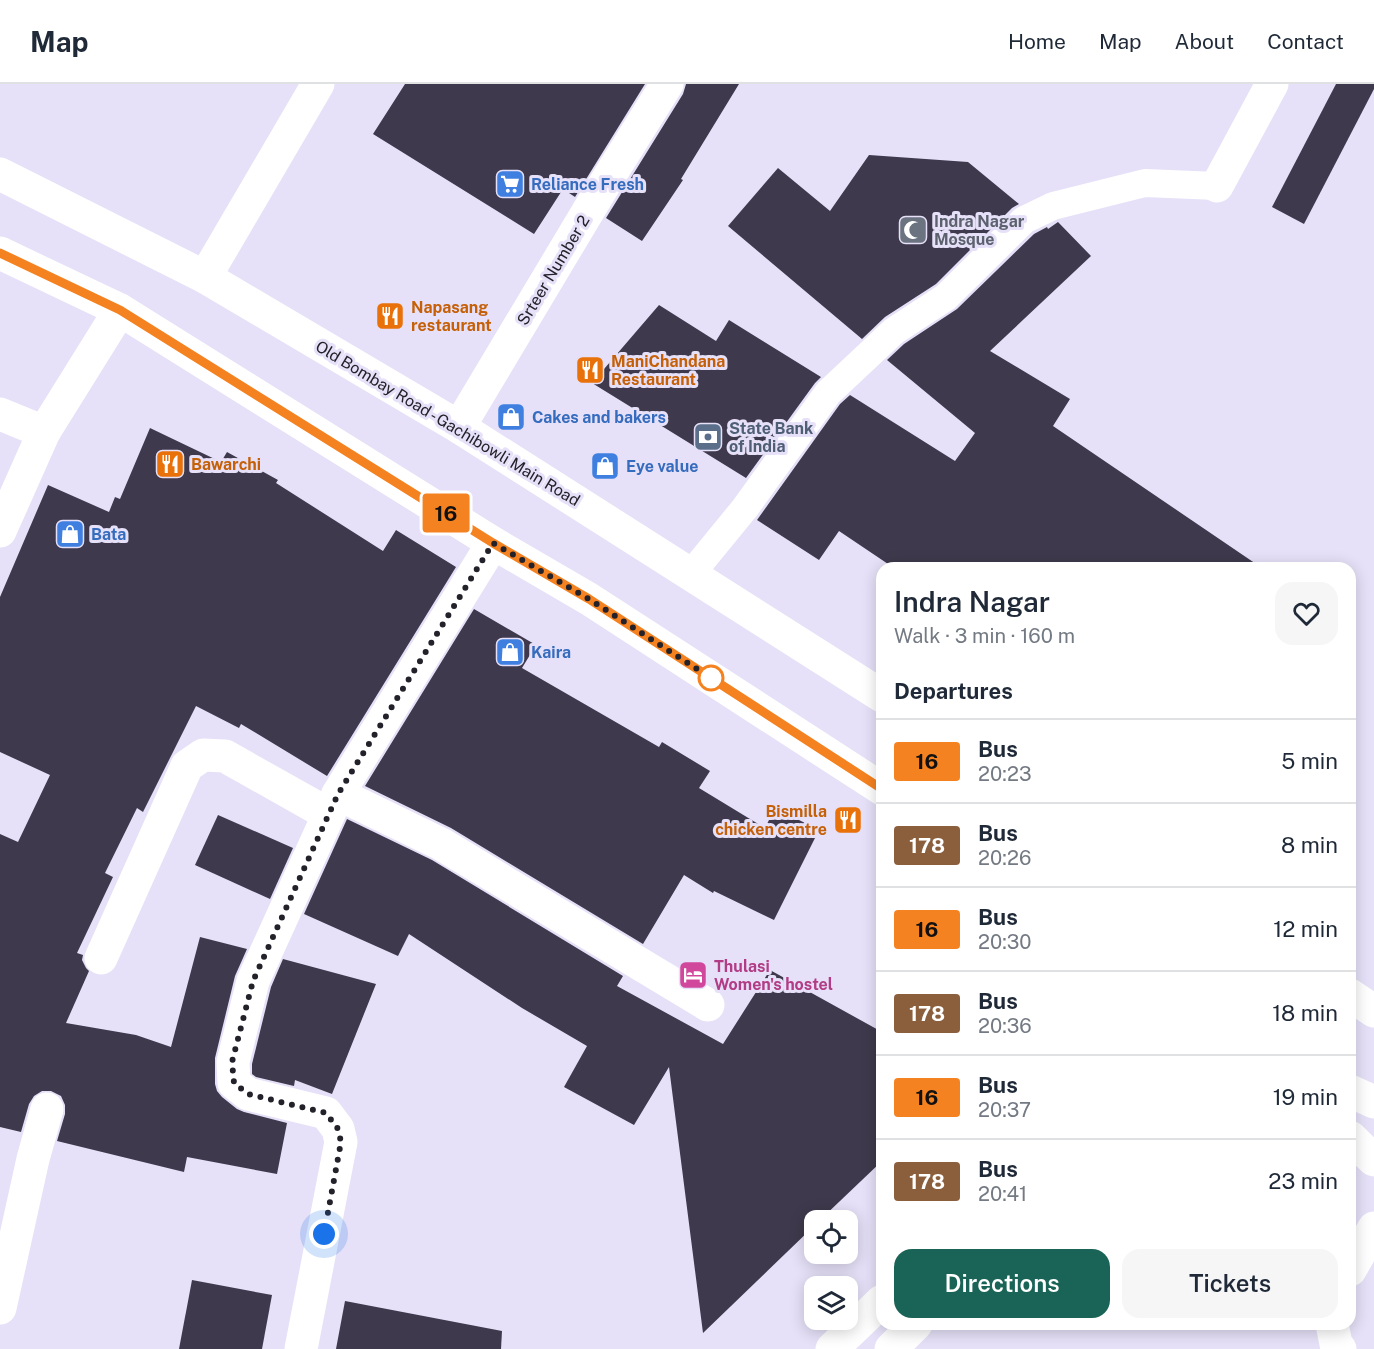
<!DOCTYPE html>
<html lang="en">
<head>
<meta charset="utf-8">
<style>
	body { margin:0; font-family:"Public Sans",sans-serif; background:#f6f6f7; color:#1f2937; height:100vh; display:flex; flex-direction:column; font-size:22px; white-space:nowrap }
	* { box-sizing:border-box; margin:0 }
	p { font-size:20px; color:#747a83 }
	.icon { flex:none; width:33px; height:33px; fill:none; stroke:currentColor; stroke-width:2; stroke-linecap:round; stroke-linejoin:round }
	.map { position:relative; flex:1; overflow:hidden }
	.sheet { position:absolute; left:876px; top:478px; width:480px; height:768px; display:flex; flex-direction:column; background:#fff; border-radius:18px; box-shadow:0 3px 15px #0003 }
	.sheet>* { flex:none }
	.badge { padding:0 12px; border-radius:4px; font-size:21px; line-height:39px }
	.buttons { position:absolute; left:804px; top:1126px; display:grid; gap:12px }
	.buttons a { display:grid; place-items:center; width:54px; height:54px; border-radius:12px; background:#fff; box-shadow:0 3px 15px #0003; font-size:30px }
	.you { position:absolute; width:30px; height:30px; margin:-15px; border:4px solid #fff; border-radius:50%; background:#1a73e8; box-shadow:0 0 0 9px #1a73e833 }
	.map>.badge { position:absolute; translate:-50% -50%; box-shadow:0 0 0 3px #fff }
	h2 { padding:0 18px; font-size:22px; line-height:54px }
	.round { display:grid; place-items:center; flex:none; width:63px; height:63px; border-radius:18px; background:#f6f6f7 }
	.head { display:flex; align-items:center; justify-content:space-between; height:102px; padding:0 18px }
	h1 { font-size:28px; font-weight:600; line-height:45px }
	.button { display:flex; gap:12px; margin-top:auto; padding:12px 18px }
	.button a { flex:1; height:69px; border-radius:18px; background:#1a6357; color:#fff; font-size:24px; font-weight:600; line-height:69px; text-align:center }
	.button a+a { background:#f6f6f7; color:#1f2937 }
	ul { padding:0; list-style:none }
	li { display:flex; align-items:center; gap:18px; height:84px; padding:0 18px; border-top:2px solid #e0e1e3 }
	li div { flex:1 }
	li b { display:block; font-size:22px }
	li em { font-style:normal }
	li .badge { min-width:66px; font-weight:700; text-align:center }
	header { display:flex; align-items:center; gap:36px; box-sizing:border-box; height:84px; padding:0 30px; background:#fff; border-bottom:2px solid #e0e1e3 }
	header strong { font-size:28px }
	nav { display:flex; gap:33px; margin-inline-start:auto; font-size:21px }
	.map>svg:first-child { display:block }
	.building { fill:#3e394c }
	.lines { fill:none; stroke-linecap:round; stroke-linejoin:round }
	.pedestrian { stroke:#fff; stroke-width:28 }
	.minor { stroke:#fff; stroke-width:33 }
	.tertiary { stroke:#fff; stroke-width:33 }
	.primary { stroke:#fff; stroke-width:33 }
	.line-casing { stroke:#fff; stroke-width:14 }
	.line { stroke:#f58220; stroke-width:9 }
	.walk { stroke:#232129; stroke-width:6; stroke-dasharray:0 10.8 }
	.stop-dot { fill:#fff; stroke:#f58220; stroke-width:3 }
	.labels { text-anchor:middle; stroke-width:6; stroke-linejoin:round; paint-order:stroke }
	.shop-label { font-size:16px; font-weight:bold; fill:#366cbe; stroke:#e6e1f8; text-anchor:start }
	.worship-label { font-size:16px; font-weight:bold; fill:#5b616d; stroke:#e6e1f8; text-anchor:start }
	.street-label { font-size:16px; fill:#232129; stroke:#e6e1f8 }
	.food-label { font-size:16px; font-weight:bold; fill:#c56008; stroke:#e6e1f8; text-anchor:start }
	.service-label { font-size:16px; font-weight:bold; fill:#4e5e75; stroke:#e6e1f8; text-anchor:start }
	.hotel-label { font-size:16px; font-weight:bold; fill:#b23c85; stroke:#e6e1f8; text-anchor:start }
</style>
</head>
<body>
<header>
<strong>Map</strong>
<nav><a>Home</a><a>Map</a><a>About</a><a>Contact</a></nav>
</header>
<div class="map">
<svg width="1374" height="1265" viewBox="0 0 1374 1265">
	<rect width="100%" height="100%" fill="#e6e1f8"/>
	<!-- building -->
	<g class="building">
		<path d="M405,0H645L575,113L563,105L534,150L373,50Z"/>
		<path d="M686,0H739L681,95L683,96L642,157L606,134L683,10Z"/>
		<path d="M1336,0H1374V5L1304,140L1272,123Z"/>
		<path d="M869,71L968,78L1019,120L1012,124L936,200L885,233L862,255L728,142L778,84L830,127Z"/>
		<path d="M1058,138L1091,172L990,267L1070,315L1053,342L1262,484H894L839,447L819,476L757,436L840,320L850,311L955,377L975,349L887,276L904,260L957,225L1034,150L1047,143L1048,145Z"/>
		<path d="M659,221L716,257L729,236L821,293L815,299L746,394L592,299Z"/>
		<path d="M150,344L221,378L227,368L278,396L276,399L383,467L396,446L456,483L327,692L241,640L239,644L196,622L143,728L137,724L105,789L113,793L77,869L83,871L82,876L86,884L89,887L66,939L136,951L171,963L200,853L247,865L235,892L215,974V1000L217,1007L222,1013L237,1025L244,1028L287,1039L277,1090L187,1073L184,1088L57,1057L65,1030V1021L61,1012L51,1007H42L34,1012L29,1020L21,1048L0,1043V750L18,758L50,691L0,668V513L48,401L109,428L115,413L120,415Z"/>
		<path d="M474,525L536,561L522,584L659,663L662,658L710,687L699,704L765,744L775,724L819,746L774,836L714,807L713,809L684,791L643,860L451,744L365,702Z"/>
		<path d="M218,731L293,764L270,815L195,781Z"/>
		<path d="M347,735L432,776L623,892L617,902L723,960L770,886L882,948V1077L819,1137H814V1142L703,1249L669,983L634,1041L564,1003L587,962L522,924L409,850L398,872L304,830Z"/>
		<path d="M283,875L376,900L332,1010L295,996L294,1002L256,993L252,990V980L271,903Z"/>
		<path d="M192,1196L272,1211L262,1265H179Z"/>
		<path d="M345,1217L502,1247L501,1265H336Z"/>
	</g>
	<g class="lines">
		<!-- pedestrian -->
		<path class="pedestrian" d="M691,490L745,424L828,309L894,247L946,213L1024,136L1053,122L1145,99L1217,102"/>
		<!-- minor -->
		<g class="minor">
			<path d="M1217,102L1272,0"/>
			<path d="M205,193L318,0"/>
			<path d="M0,330L44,348"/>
			<path d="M459,343L599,109L667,0"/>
			<path d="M0,447L44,348L120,226"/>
			<path d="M338,710L493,459"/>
			<path d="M101,874L187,682L203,671L225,672L328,730"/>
			<path d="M1350,1186L1374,1144"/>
			<path d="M0,1224L33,1075L47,1025"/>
			<path d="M1332,1240L1336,1260L1340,1265"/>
			<path d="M301,1265L341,1058L338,1045L326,1029L248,1010L234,999L233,978L253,897L338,710L441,760L708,921"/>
		</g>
		<!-- tertiary -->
		<g class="tertiary">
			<path d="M832,1265L882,1217"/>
			<path d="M891,1265L916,1240"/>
		</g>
		<!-- primary -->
		<g class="primary">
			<path d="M0,90L205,193L459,343L882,612"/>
			<path d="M0,169L120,226L493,459L589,515L882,705"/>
			<path d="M1350,911L1374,927"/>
			<path d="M1350,1007L1374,1018"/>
			<path d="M1350,1053L1374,1076"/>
		</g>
	</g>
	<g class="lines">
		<!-- line casing -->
		<g class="line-casing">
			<path id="line" d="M0,169L120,226L493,459L589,515L882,705"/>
		</g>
		<!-- line -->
		<use href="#line" class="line"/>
		<!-- walk -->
		<path class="walk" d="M324,1150L341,1058L338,1045L326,1029L248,1010L234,999L232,978L253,897L338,710L493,459L589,515L711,594"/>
	</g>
	<!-- icons -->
	<defs>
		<g id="supermarket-square" transform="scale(1.5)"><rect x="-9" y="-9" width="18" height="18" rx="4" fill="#3f7fe0" stroke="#e6e1f8"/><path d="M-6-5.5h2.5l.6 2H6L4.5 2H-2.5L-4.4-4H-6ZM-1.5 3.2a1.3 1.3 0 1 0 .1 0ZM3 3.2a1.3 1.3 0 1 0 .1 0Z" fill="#fff"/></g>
		<g id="mosque-square" transform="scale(1.5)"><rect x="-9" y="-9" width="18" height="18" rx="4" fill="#6b7280" stroke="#e6e1f8"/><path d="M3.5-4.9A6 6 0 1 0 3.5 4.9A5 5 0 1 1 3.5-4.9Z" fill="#fff"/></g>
		<g id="restaurant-square" transform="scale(1.5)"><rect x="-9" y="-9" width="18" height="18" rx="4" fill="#e8710a" stroke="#e6e1f8"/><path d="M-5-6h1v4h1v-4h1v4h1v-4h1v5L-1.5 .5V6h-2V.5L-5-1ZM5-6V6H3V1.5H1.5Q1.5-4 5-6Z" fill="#fff"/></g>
		<g id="shop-square" transform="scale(1.5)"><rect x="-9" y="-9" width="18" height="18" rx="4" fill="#3f7fe0" stroke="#e6e1f8"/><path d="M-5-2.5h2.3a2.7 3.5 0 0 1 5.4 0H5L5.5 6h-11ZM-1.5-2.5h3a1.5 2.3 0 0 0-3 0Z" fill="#fff"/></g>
		<g id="bank-square" transform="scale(1.5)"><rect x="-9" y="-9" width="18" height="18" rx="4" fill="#5c6f8a" stroke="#e6e1f8"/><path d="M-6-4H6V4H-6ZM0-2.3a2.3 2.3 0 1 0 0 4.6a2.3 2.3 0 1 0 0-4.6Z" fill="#fff"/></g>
		<g id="hotel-square" transform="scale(1.5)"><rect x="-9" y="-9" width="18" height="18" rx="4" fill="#d1479c" stroke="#e6e1f8"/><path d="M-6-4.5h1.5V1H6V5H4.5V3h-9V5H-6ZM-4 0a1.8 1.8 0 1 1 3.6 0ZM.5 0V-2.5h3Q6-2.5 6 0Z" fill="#fff"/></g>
	</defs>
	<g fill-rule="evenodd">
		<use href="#supermarket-square" x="510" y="100"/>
		<use href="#mosque-square" x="913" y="146"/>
		<use href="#restaurant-square" x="390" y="232"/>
		<use href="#restaurant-square" x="590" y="286"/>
		<use href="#shop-square" x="511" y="333"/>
		<use href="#bank-square" x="708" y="353"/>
		<use href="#restaurant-square" x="170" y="380"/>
		<use href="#shop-square" x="605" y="382"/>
		<use href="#shop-square" x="70" y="450"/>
		<use href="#shop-square" x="510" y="568"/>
		<use href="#restaurant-square" x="848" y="736"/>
		<use href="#hotel-square" x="693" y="891"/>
	</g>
	<!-- markers -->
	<circle class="stop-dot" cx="711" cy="594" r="12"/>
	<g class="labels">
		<!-- shop labels -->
		<g class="shop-label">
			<text x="531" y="106">Reliance Fresh</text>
			<text x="532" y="339">Cakes and bakers</text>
			<text x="626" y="388">Eye value</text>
			<text x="91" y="456">Bata</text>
			<text x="531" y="574">Kaira</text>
		</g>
		<!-- worship labels -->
		<g class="worship-label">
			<text x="934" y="143">Indra Nagar<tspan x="934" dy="18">Mosque</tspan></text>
		</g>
		<!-- street labels -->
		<g class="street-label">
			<text transform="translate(553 186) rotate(-59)" y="6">Srteer Number 2</text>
			<text transform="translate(448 339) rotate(31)" y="6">Old Bombay Road - Gachibowli Main Road</text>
		</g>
		<!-- food labels -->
		<g class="food-label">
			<text x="411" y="229">Napasang<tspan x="411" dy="18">restaurant</tspan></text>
			<text x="611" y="283">ManiChandana<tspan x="611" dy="18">Restaurant</tspan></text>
			<text x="191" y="386">Bawarchi</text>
			<text x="827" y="733" text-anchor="end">Bismilla<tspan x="827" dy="18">chicken centre</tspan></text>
		</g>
		<!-- service labels -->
		<g class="service-label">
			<text x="729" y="350">State Bank<tspan x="729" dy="18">of India</tspan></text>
		</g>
		<!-- hotel labels -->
		<g class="hotel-label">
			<text x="714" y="888">Thulasi<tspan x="714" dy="18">Women's hostel</tspan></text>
		</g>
	</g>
</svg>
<div class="buttons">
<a><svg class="icon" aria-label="locate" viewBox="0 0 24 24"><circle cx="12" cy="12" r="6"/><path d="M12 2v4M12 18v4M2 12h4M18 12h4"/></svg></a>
<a><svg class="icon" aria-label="layers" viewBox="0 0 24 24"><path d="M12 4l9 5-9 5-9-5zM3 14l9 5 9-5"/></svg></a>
</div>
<div class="you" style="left:324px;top:1150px"></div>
<b class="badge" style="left:446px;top:429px;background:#f58220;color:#111">16</b>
<section class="sheet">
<div class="head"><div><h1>Indra Nagar</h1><p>Walk · 3 min · 160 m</p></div><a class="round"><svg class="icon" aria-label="heart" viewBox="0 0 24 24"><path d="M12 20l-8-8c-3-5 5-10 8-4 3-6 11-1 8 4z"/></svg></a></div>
<h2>Departures</h2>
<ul>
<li><span class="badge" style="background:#f58220;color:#111">16</span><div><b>Bus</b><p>20:23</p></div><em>5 min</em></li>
<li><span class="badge" style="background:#8b5e3c;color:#fff">178</span><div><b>Bus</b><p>20:26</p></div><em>8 min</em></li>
<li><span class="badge" style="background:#f58220;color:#111">16</span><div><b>Bus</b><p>20:30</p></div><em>12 min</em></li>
<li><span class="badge" style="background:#8b5e3c;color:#fff">178</span><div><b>Bus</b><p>20:36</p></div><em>18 min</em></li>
<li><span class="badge" style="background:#f58220;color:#111">16</span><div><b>Bus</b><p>20:37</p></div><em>19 min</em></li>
<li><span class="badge" style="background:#8b5e3c;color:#fff">178</span><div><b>Bus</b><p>20:41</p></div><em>23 min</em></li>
</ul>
<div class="button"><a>Directions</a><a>Tickets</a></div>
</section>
</div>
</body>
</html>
